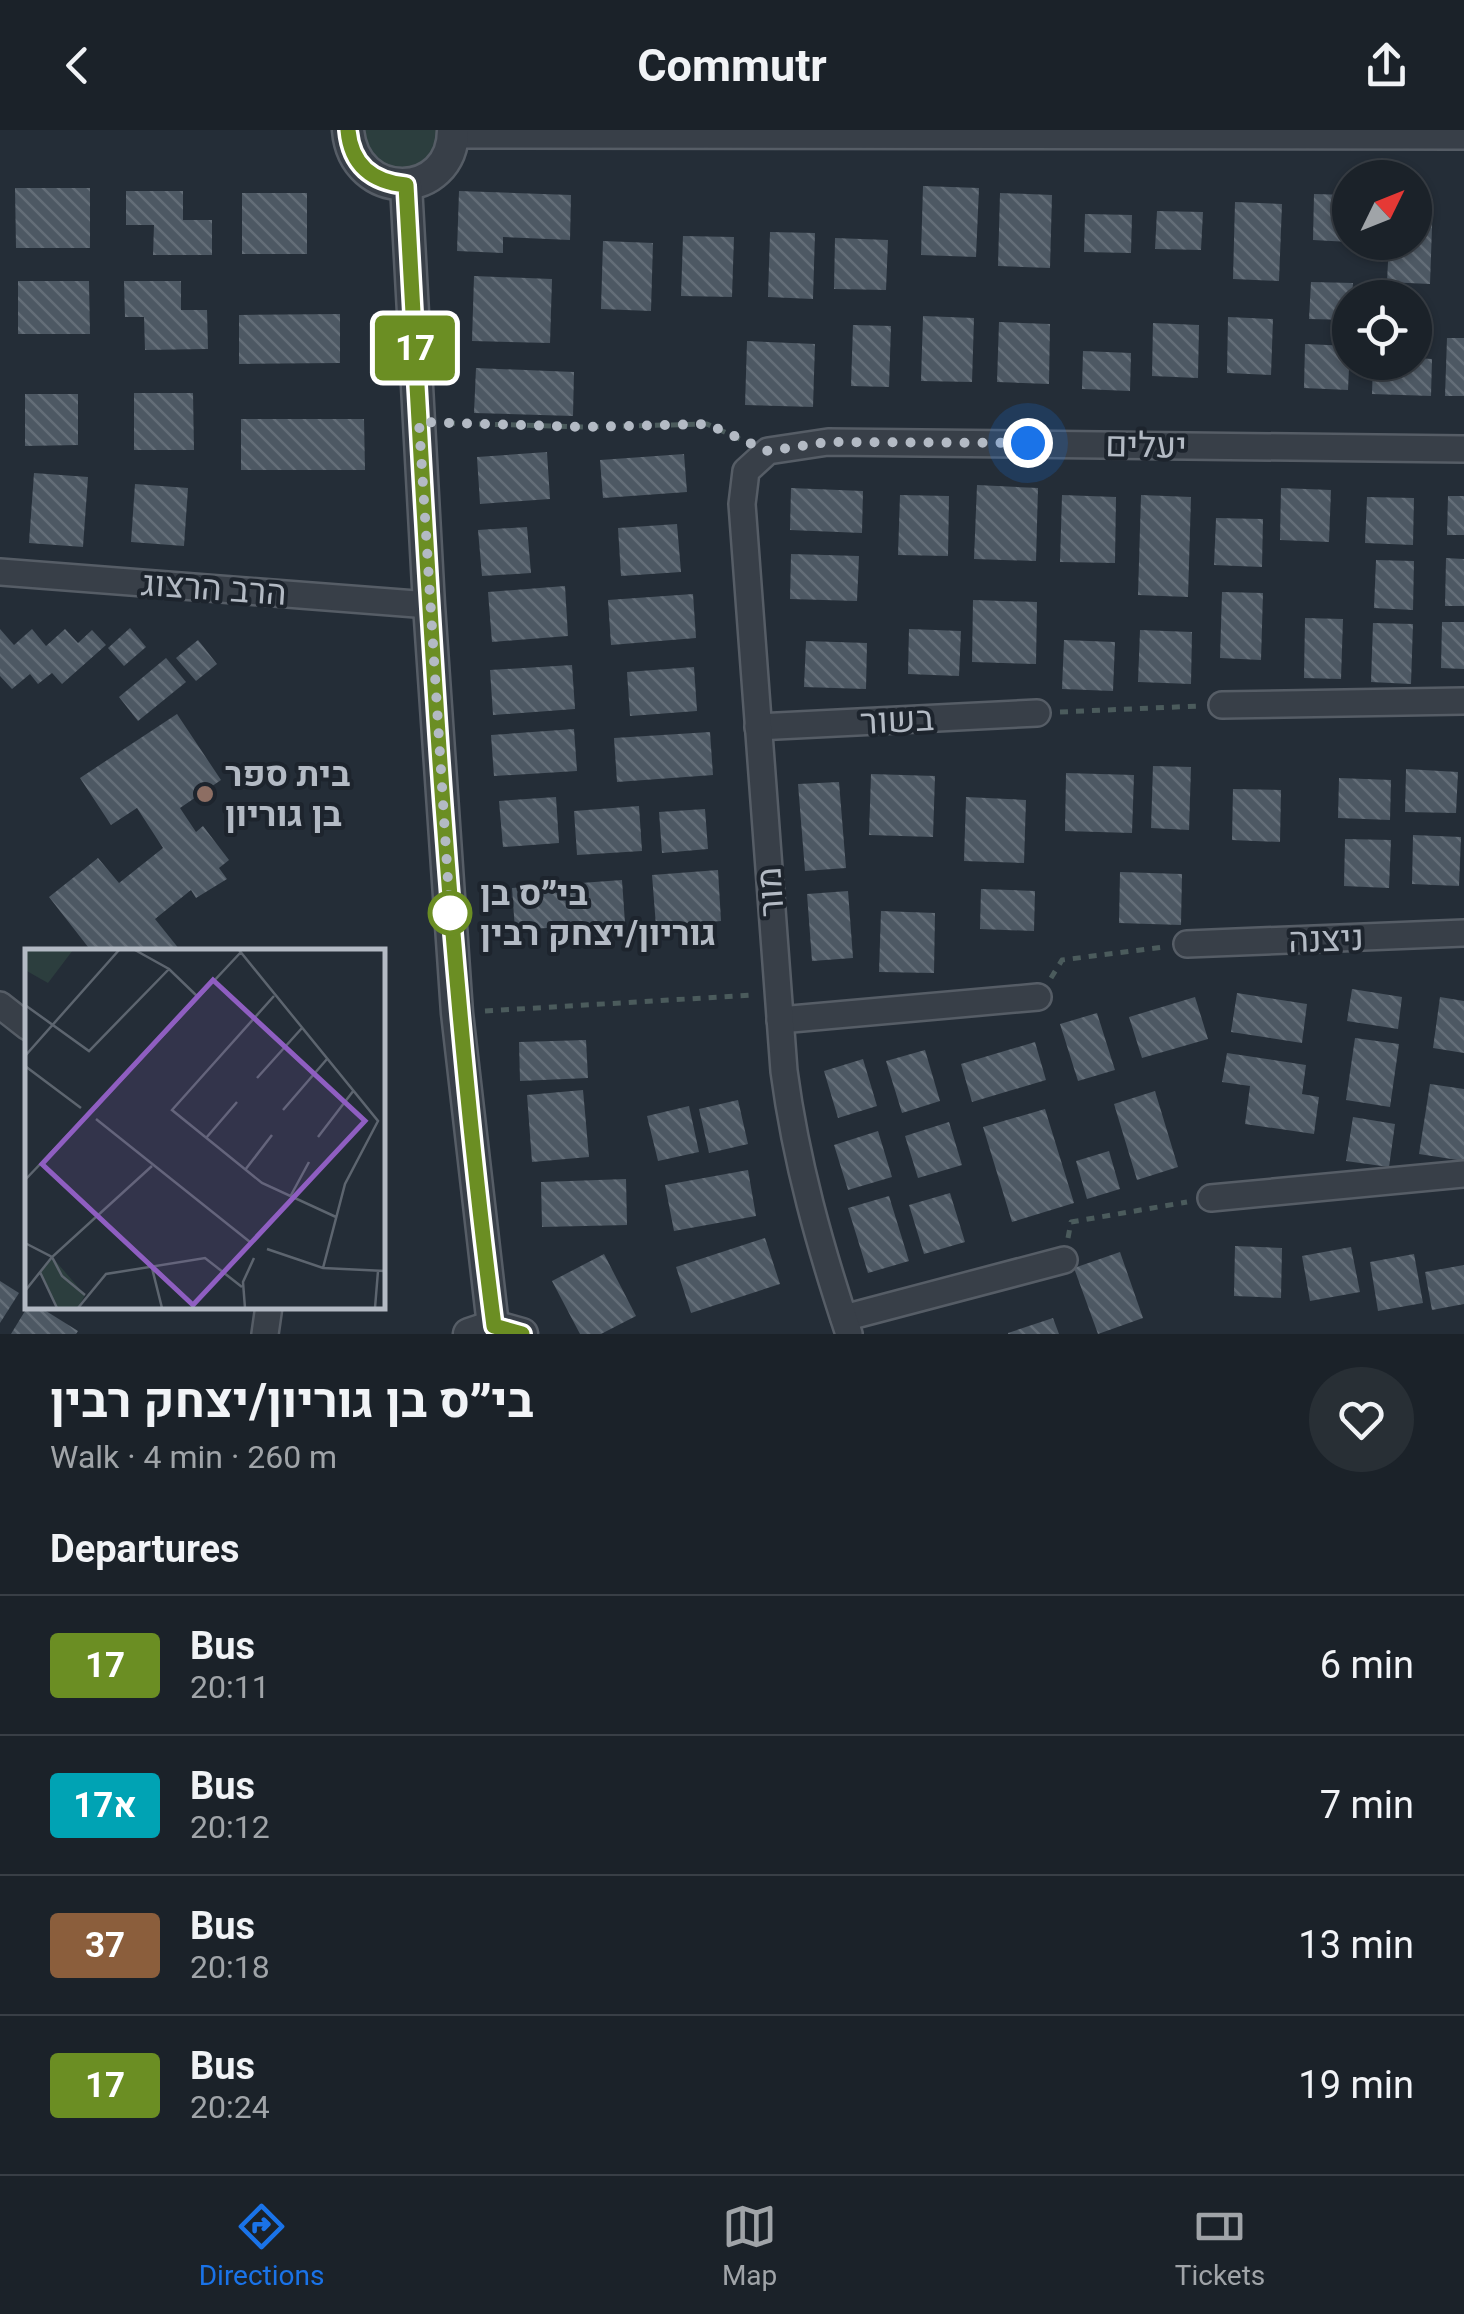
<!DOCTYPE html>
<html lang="en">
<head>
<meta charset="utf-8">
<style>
	body { margin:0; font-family:Roboto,Heebo,sans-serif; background:#282f35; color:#f1f3f6; height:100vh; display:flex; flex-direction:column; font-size:38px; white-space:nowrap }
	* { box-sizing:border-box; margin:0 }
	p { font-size:32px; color:#a0a4a8 }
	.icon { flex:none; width:55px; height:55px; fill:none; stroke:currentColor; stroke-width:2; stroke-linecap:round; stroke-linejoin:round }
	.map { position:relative; height:1204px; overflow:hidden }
	.side { display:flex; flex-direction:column; background:#1b2229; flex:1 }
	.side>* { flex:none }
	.badge { padding:0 20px; border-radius:8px; font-size:35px; line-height:65px }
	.needle { width:65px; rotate:47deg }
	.controls { position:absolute; left:1332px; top:30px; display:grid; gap:20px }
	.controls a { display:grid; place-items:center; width:100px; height:100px; border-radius:50%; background:#1b2229; box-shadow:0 2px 8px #0004,0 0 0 2px #393f46; font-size:50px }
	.you { position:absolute; width:50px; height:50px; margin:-25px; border:8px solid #fff; border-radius:50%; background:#1a73e8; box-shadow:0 0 0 15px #1a73e833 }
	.map>.badge { position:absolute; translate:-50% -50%; box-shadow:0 0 0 5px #fff }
	h2 { padding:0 50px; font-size:38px; line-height:90px }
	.round { display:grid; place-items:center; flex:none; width:105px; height:105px; border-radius:52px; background:#282f35 }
	.overview { display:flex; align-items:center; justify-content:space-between; height:170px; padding:0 50px }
	h1 { font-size:48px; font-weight:700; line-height:75px }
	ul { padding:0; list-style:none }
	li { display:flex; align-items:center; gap:30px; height:140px; padding:0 50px; border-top:2px solid #393f46 }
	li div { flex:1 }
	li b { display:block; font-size:38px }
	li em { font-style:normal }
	li .badge { min-width:110px; font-weight:700; text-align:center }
	header { display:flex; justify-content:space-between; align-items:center; height:130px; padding:0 50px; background:#1b2229; font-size:45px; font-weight:700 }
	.tab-bar { display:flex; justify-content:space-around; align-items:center; height:140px; border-top:2px solid #393f46; background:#1b2229; font-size:28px; color:#a0a4a8 }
	.tab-bar a { display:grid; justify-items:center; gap:5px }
	.tab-bar .active { color:#1a73e8 }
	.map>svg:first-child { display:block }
	.park { fill:#2c3e3e }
	.building { fill:url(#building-back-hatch) }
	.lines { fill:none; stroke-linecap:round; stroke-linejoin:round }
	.minor-casing { stroke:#565d66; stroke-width:30 }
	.tertiary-casing { stroke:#565d66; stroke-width:35 }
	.path { stroke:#4b5b5c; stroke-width:5; stroke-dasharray:8 8; stroke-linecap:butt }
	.minor { stroke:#383f48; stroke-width:25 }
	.tertiary { stroke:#383f48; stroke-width:30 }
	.line-casing { stroke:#fff; stroke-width:22 }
	.line { stroke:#6b8e23; stroke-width:15 }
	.walk { stroke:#b3bac4; stroke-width:10; stroke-dasharray:0 18 }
	.education-dot { fill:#8d6e63; stroke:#1d242d; stroke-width:4 }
	.stop-dot { fill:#fff; stroke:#6b8e23; stroke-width:5 }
	.labels { text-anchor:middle; stroke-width:8; stroke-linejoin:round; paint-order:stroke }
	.street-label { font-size:35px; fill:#b3bac4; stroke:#1d242d }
	.poi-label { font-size:35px; font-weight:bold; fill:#b3bac4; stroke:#1d242d; text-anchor:start }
	.stop-label { font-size:35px; font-weight:bold; fill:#b3bac4; stroke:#1d242d; text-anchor:start }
	.inset-road { fill:none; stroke:#5d656f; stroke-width:2.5 }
	.view { fill:#8f5ec1; fill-opacity:0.15; stroke:#8f5ec1; stroke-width:5 }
	.inset-edge { fill:none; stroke:#b3bac4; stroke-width:5 }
</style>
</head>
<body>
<header><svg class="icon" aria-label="back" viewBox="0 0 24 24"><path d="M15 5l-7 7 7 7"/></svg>Commutr<svg class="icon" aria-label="share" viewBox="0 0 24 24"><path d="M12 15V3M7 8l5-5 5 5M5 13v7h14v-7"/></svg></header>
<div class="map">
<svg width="1464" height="1204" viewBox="0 0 1464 1204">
	<defs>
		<pattern id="building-back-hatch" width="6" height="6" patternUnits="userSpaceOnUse" patternTransform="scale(2.5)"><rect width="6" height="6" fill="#4d5863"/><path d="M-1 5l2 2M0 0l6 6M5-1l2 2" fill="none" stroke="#646e78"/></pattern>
	</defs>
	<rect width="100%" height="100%" fill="#242d37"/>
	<!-- park -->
	<path class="park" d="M363,0H442L430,32L411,42L378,35L363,15Z"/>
	<!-- building -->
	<g class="building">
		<path d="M923,56L979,58L976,127L921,125Z"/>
		<path d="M15,58H90V118H16Z"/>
		<path d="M126,61H183V90H212V125H153L154,95H126Z"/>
		<path d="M459,61L571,65L570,110L503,107V123L457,121Z"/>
		<rect x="242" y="63" width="65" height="61"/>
		<path d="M1000,63L1052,65L1050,138L998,136Z"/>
		<path d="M1314,64L1350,65V112L1313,110Z"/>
		<path d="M1415,68L1433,69L1430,154L1387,152L1389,112H1415Z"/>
		<path d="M1235,72L1282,74L1279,151L1233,149Z"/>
		<path d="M1157,81L1203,82L1201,120L1155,119Z"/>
		<path d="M1085,84L1132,85L1131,123L1084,122Z"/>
		<path d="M770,102L815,103L813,169L768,167Z"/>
		<path d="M683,106L734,107L732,167L681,166Z"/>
		<path d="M835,108L888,110L886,160L834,159Z"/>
		<path d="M603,111L653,113L651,181L601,179Z"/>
		<path d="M474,146L552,149L550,213L472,211Z"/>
		<path d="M18,151H89L90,204H18Z"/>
		<path d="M124,151H181V180H207L208,219L145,220L144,187H125Z"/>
		<path d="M1311,152L1353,153L1350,190L1309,189Z"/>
		<path d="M340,184V233L239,234V185Z"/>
		<path d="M923,186L974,188L972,252L921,251Z"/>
		<path d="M1228,187L1273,189L1271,245L1227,243Z"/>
		<path d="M999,192L1050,194L1049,254L997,252Z"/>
		<path d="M1153,193L1199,195L1198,248L1152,246Z"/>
		<path d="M853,195L891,196L889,257L851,256Z"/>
		<path d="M1447,208H1464V266H1445Z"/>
		<path d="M747,211L815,214L813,277L745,275Z"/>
		<path d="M1305,214L1350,216L1348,260L1304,258Z"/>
		<path d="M1083,221L1131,223L1130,261L1082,259Z"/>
		<path d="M1415,228L1432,229L1431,266L1372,264L1373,232H1415Z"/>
		<path d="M476,238L574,242L573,286L474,283Z"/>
		<path d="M134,263H193L194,320H134Z"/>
		<path d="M25,264H78V315L25,316Z"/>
		<path d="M241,289H364L365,340H241Z"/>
		<path d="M547,322L550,369L480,374L477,327Z"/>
		<path d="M684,324L687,362L603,368L600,330Z"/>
		<path d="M34,343L88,347L83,417L29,413Z"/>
		<path d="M135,354L188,358L184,416L131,412Z"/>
		<path d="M977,355L1038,358L1036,431L974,429Z"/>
		<path d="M791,358L863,361L862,403L790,400Z"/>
		<path d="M1281,358L1331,360L1329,412L1280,410Z"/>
		<path d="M900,365L949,366L948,426L898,425Z"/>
		<path d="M1062,365L1116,367L1115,433L1060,432Z"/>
		<path d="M1141,365L1191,367L1188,467L1138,465Z"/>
		<path d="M1448,366H1464V405H1447Z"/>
		<path d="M1367,367L1414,368L1413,415L1365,413Z"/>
		<path d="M1216,388L1263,389L1262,437L1214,435Z"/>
		<path d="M677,394L681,442L621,446L618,398Z"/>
		<path d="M527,397L531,443L482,446L478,400Z"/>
		<path d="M791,424L859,426L857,471L790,469Z"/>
		<path d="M1446,428L1464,429V476H1445Z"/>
		<path d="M1376,430L1414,431L1413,480L1374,478Z"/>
		<path d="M565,456L568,506L492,512L488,462Z"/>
		<path d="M1222,462L1263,463L1261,530L1220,528Z"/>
		<path d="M693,464L696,508L611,515L608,470Z"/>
		<path d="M973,470L1037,472L1036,534L972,532Z"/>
		<path d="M1305,488L1343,489L1341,549L1304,548Z"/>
		<path d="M1442,492H1464V539L1441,538Z"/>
		<path d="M1373,493L1413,494L1411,554L1371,552Z"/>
		<path d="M130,498L146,517L124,536L108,518Z"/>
		<path d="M0,499L14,515L32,499L46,516L65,499L78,513L92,500L106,515L62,554L52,543L38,554L30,544L12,559L0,546Z"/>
		<path d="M909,499L961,501L959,546L908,544Z"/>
		<path d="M1140,500L1192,502L1191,554L1138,552Z"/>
		<path d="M198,510L217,534L196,551L176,528Z"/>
		<path d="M1064,510L1115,512L1113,561L1062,559Z"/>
		<path d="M806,511L867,513L866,559L804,557Z"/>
		<path d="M166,528L186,552L138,591L119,567Z"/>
		<path d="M572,535L575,579L493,585L490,540Z"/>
		<path d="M694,537L697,581L630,586L627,542Z"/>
		<path d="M177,584L221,650L180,678L196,702L203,696L229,730L219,738L227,749L196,768L191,760L155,789L180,820L177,822H92L49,767L98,728L119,753L163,718L137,678L111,695L80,648Z"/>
		<path d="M574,599L577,641L494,646L491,605Z"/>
		<path d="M710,602L713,645L617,652L614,608Z"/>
		<path d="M1153,636L1191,637L1189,700L1151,698Z"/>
		<path d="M1406,639L1458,642L1456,683L1405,682Z"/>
		<path d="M1066,643L1134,645L1132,703L1065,701Z"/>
		<path d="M871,644L935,646L933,707L869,705Z"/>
		<path d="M1339,648L1391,650L1390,690L1338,688Z"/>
		<path d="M839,652L846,738L805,741L798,654Z"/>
		<path d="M1233,659L1281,660L1280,712L1232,710Z"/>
		<path d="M556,667L559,713L503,717L499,671Z"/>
		<path d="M966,667L1026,670L1024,733L964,731Z"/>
		<path d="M639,676L642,721L577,725L574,681Z"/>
		<path d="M705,679L708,719L662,723L659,682Z"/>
		<path d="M1413,705L1461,707L1459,756L1412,754Z"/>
		<path d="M1345,709L1391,710L1389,758L1344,756Z"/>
		<path d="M718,740L721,791L656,796L652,745Z"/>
		<path d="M1120,742L1182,744L1181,795L1119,793Z"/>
		<path d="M622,750L625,793L515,800L512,758Z"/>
		<path d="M981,759L1035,761L1034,801L980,799Z"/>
		<path d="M848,761L853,828L812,831L807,764Z"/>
		<path d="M881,781L935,783L934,843L879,842Z"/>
		<path d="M1352,859L1402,867L1398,899L1347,891Z"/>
		<path d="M1237,863L1307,874L1302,913L1231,902Z"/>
		<path d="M1195,867L1208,909L1142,928L1129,887Z"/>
		<path d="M1440,867L1464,871V923L1433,918Z"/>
		<path d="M1097,883L1115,940L1078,951L1060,894Z"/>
		<path d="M1355,908L1399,914L1390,977L1346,970Z"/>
		<path d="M586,910L588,948L520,951L519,912Z"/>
		<path d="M1035,912L1046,950L972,972L961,934Z"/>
		<path d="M925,920L940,971L902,983L886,931Z"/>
		<path d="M1227,923L1306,935L1302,964L1319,967L1314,1004L1245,994L1250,956L1222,952Z"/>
		<path d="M863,929L877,976L838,988L824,941Z"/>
		<path d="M1430,954L1464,959V1031L1419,1024Z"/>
		<path d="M583,960L589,1027L532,1032L527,965Z"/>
		<path d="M1155,961L1178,1037L1137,1050L1114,974Z"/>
		<path d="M738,970L748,1014L709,1023L699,979Z"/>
		<path d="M689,976L699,1022L658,1031L647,986Z"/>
		<path d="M1045,979L1074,1073L1012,1092L983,997Z"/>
		<path d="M1353,987L1395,994L1389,1037L1346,1031Z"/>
		<path d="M949,992L962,1035L918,1048L905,1006Z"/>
		<path d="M878,1001L892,1047L848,1060L834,1015Z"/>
		<path d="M1109,1021L1120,1059L1087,1069L1076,1031Z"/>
		<path d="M748,1040L756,1086L674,1101L665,1055Z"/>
		<path d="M626,1049L627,1095L542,1097L541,1052Z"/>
		<path d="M950,1063L965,1112L924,1124L909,1075Z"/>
		<path d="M889,1066L909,1131L868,1143L848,1078Z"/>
		<path d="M765,1108L780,1154L691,1183L676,1137Z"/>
		<path d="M1235,1116L1282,1118L1281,1168L1234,1166Z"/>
		<path d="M1351,1117L1360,1162L1310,1171L1302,1126Z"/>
		<path d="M1120,1122L1143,1188L1098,1204L1074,1138Z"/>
		<path d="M604,1124L636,1186L601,1204H580L552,1151Z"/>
		<path d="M1414,1124L1423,1173L1378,1181L1370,1132Z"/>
		<path d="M1464,1135V1174L1432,1180L1425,1142Z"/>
		<path d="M0,1151L19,1163L0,1193Z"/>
		<path d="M28,1176H38L78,1201L76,1204H11Z"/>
		<path d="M1053,1188L1059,1204H1008V1203Z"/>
	</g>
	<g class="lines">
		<!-- minor casing -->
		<g class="minor-casing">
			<g id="minor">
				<path d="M454,5L1464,6"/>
				<path d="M0,442L429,475"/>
				<path d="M1222,575L1464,571"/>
				<path d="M758,597L1037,583"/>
				<path d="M1187,814L1464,803"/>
				<path d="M0,875L28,897"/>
				<path d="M780,890L1038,867"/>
				<path d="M1211,1068L1464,1044"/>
				<path d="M844,1188L1064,1130"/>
				<path d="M265,1204L269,1176"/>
				<path d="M849,1204C820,1117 796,1032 784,941L742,374L746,341L768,321L828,312L1464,319"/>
			</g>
		</g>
		<!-- tertiary casing -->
		<g class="tertiary-casing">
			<g id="tertiary">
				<path d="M348,0C354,73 453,71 453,0"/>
				<path d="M406,55L429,475L457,883L493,1196"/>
				<path d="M469,1204L493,1196L522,1204"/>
			</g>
		</g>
		<!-- path -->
		<g class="path">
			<path d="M447,293L585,297L707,294L742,310"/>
			<path d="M1060,582L1199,576"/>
			<path d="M1051,848L1062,830L1164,817"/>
			<path d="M485,881L754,865"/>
			<path d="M1068,1108L1071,1092L1187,1072"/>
		</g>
		<!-- minor -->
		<use href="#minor" class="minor"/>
		<!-- tertiary -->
		<use href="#tertiary" class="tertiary"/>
	</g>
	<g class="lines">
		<!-- line casing -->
		<g class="line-casing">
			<path id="line" d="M348,0C351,35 372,52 406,55C427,436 445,817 494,1196L522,1204"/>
		</g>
		<!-- line -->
		<use href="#line" class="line"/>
		<!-- walk -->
		<path class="walk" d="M450,783L419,292L585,297L707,294L768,321L828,312L1028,313"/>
	</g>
	<!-- markers -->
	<circle class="education-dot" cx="205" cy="664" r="10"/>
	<circle class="stop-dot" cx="450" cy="783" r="20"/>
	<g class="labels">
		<!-- street labels -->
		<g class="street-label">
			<text transform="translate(1146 315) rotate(1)" y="12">יעלים</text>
			<text transform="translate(214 458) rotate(4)" y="12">הרב הרצוג</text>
			<text transform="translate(897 590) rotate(-3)" y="12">בשור</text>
			<text transform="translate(770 762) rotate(-94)" y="12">מור</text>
			<text transform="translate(1326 809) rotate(-2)" y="12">ניצנה</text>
		</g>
		<!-- poi labels -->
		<g class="poi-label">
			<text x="225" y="656">בית ספר<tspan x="225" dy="40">בן גוריון</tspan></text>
		</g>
		<!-- stop labels -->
		<g class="stop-label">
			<text x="480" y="775">בי״ס בן<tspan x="480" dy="40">גוריון/יצחק רבין</tspan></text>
		</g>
	</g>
	<!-- overview -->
	<g transform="translate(25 819)">
		<rect width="360" height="360" fill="#242d37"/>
		<path d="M0,1H48L23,34L0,21ZM27,308L60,346L53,359H32L15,323Z" fill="#2c3e3e"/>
		<path class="inset-road" d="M110,1L144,20L173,48M214,1L353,172L320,235L298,319M249,47L147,161L237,234L311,268M0,56L64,102L144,20M0,107L94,1M0,117L56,159M232,129L277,79M71,158L216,3M258,161L302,110M71,170L225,293M293,188L329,141M181,189L212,153M220,221L247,186M0,231L57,171M265,248L284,213M0,294L27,308L37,327L60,346M242,300L298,319L360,322M127,319L137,359M15,323L32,359M0,342L27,308L127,217M53,359L81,325L180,309L217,338M220,359L218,333L229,309M350,359L353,322"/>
		<path class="view" d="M188,31L340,172L168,356L17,215Z"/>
		<rect width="360" height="360" class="inset-edge"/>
	</g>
</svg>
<div class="controls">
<a><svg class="needle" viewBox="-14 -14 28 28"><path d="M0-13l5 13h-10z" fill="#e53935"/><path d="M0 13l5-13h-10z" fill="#a0a4a8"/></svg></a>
<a><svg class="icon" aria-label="locate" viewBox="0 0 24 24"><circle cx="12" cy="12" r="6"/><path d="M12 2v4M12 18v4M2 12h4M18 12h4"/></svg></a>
</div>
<div class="you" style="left:1028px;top:313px"></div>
<b class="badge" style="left:415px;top:218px;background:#6b8e23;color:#fff">17</b>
</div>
<section class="side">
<div class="overview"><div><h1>בי״ס בן גוריון/יצחק רבין</h1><p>Walk · 4 min · 260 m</p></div><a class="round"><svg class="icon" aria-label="heart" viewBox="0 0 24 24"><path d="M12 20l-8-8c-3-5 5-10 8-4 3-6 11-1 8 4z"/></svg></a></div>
<h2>Departures</h2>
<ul>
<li><span class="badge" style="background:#6b8e23;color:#fff">17</span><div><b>Bus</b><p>20:11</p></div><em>6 min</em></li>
<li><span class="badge" style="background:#00a3b4;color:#fff">17א</span><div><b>Bus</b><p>20:12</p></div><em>7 min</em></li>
<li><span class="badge" style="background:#8b5e3c;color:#fff">37</span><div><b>Bus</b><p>20:18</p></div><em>13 min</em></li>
<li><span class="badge" style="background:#6b8e23;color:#fff">17</span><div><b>Bus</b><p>20:24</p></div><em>19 min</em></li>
</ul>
</section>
<nav class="tab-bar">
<a class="active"><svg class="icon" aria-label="directions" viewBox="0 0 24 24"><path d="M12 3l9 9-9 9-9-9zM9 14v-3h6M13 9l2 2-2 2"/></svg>Directions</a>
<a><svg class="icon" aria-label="map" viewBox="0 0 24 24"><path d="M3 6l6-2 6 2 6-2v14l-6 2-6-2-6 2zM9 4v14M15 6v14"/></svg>Map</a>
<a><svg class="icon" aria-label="tickets" viewBox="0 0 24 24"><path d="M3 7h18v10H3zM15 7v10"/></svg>Tickets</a>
</nav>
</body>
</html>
